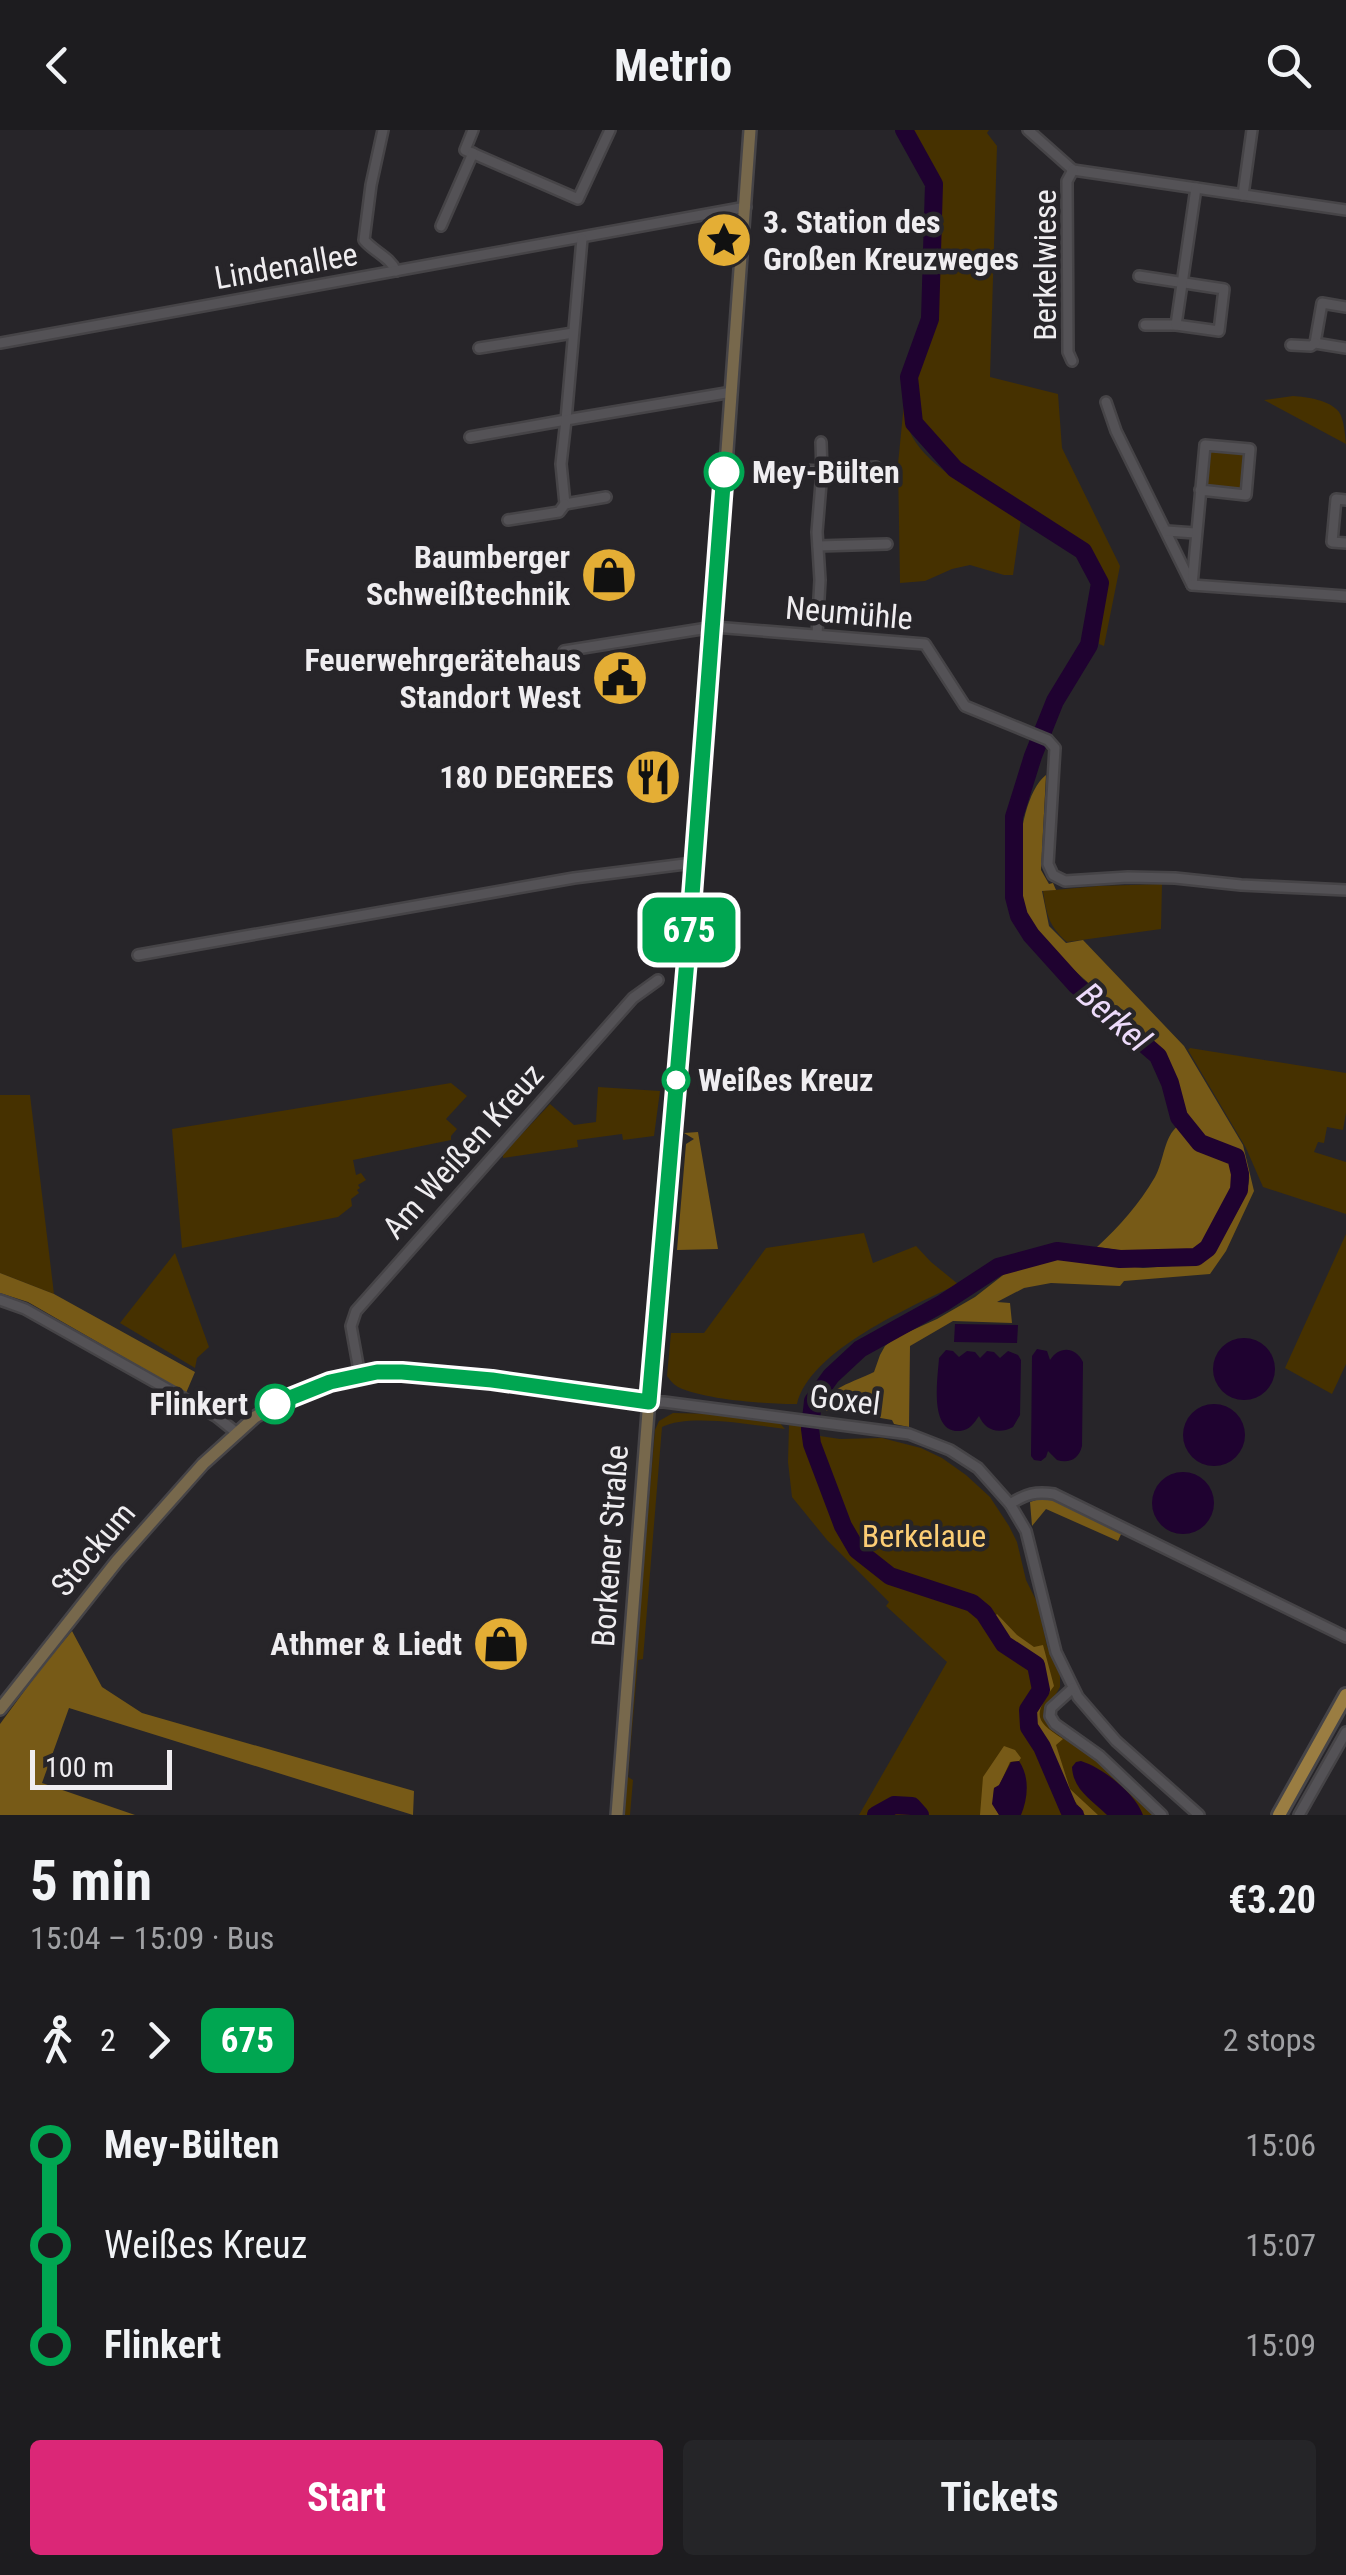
<!DOCTYPE html>
<html lang="en">
<head>
<meta charset="utf-8">
<style>
	body { margin:0; font-family:"Roboto Condensed",sans-serif; background:#252528; color:#f1f3f6; height:100vh; display:flex; flex-direction:column; font-size:38px; white-space:nowrap }
	* { box-sizing:border-box; margin:0 }
	p { font-size:32px; color:#a0a1a4 }
	.icon { flex:none; width:55px; height:55px; fill:none; stroke:currentColor; stroke-width:2; stroke-linecap:round; stroke-linejoin:round }
	.map { position:relative; height:1685px; overflow:hidden }
	.drawer { display:flex; flex-direction:column; background:#1d1c1f; flex:1 }
	.drawer>* { flex:none }
	.badge { padding:0 20px; border-radius:15px; font-size:35px; line-height:65px }
	.scale { position:absolute; left:30px; bottom:25px; width:142px; box-sizing:border-box; padding-left:10px; border:5px solid #efedf0; border-top:0; font-size:28px; line-height:35px; white-space:nowrap; color:#efedf0; -webkit-text-stroke:8px #272529; paint-order:stroke }
	.map>.badge { position:absolute; translate:-50% -50%; box-shadow:0 0 0 5px #fff }
	.legs { display:flex; align-items:center; gap:15px; height:110px; padding:0 30px; font-size:32px }
	.legs p { margin-inline-start:auto }
	.summary { display:flex; align-items:center; justify-content:space-between; height:170px; padding:0 30px }
	h1 { font-size:55px; font-weight:700; line-height:75px }
	.primary-button { display:flex; gap:20px; margin-top:auto; padding:20px 30px }
	.primary-button a { flex:1; height:115px; border-radius:10px; background:#db2777; color:#fff; font-size:40px; font-weight:700; line-height:115px; text-align:center }
	.primary-button a+a { background:#252528; color:#f1f3f6 }
	ul { padding:0 30px; list-style:none }
	li { display:flex; align-items:center; gap:35px; height:100px; font-size:38px }
	li i { display:grid; place-items:center; width:15px; height:100%; margin:0 12px; background:currentColor }
	li i::after { content:''; width:25px; height:25px; margin:-12px; border:8px solid; border-radius:50%; background:#1d1c1f }
	li p { margin-inline-start:auto }
	li:first-child i { background:linear-gradient(#0000 50%,currentColor 0) }
	li:last-child i { background:linear-gradient(currentColor 50%,#0000 0) }
	header { display:flex; justify-content:space-between; align-items:center; height:130px; padding:0 30px; background:#1d1c1f; font-size:45px; font-weight:700 }
	.map>svg:first-child { display:block }
	.green { fill:#463100 }
	.forest { fill:#775a17 }
	.water { fill:#1f0230 }
	.lines { fill:none; stroke-linecap:round; stroke-linejoin:round }
	.river { stroke:#1f0230; stroke-width:18 }
	.street-casing { stroke:#464447; stroke-width:14 }
	.secondary-casing { stroke:#464447; stroke-width:16 }
	.primary-casing { stroke:#464447; stroke-width:18 }
	.street { stroke:#545256; stroke-width:9 }
	.secondary { stroke:#77684c; stroke-width:11 }
	.primary { stroke:#9a7d42; stroke-width:12 }
	.line-1-casing { stroke:#fff; stroke-width:22 }
	.line-1 { stroke:#00a651; stroke-width:15 }
	.stop-1-dot { fill:#fff; stroke:#00a651; stroke-width:5 }
	.labels { text-anchor:middle; stroke-width:9; stroke-linejoin:round; paint-order:stroke }
	.poi-label { font-size:32px; font-weight:bold; fill:#efedf0; stroke:#272529; text-anchor:end }
	.street-label { font-size:32px; fill:#efedf0; stroke:#272529 }
	.stop-label { font-size:32px; font-weight:bold; fill:#efedf0; stroke:#272529; text-anchor:start }
	.park-label { font-size:32px; fill:#fcce75; stroke:#272529 }
	.water-label { font-size:35px; font-style:italic; fill:#eddbfb; stroke:#272529 }
</style>
</head>
<body>
<header><svg class="icon" aria-label="back" viewBox="0 0 24 24"><path d="M15 5l-7 7 7 7"/></svg>Metrio<svg class="icon" aria-label="search" viewBox="0 0 24 24"><circle cx="10" cy="10" r="6"/><path d="M15 15l6 6"/></svg></header>
<div class="map">
<svg width="1346" height="1685" viewBox="0 0 1346 1685">
	<rect width="100%" height="100%" fill="#272529"/>
	<!-- green -->
	<g class="green">
		<path d="M907,0H989L987,3L997,16L990,247L1058,264L1062,318L1120,436L1104,516L1099,514L1103,454L1084,417L958,337L920,295L913,250L933,192L939,106L938,53Z"/>
		<path d="M906,253C906,268 903,285 909,300C925,339 987,367 1021,389L1013,445H1004L970,435L952,439L925,451L900,453L898,334Z"/>
		<path d="M1293,266C1307,267 1330,270 1339,282C1344,289 1345,305 1346,314L1264,270Z"/>
		<path d="M1209,320L1247,324L1241,359L1204,357Z"/>
		<path d="M1162,754L1161,799L1067,812C1048,795 1047,785 1043,761L1098,756Z"/>
		<path d="M1190,918L1346,943V983L1343,1000L1327,997L1324,1013L1318,1012L1314,1022L1346,1032V1084L1263,1057L1246,1018L1188,920Z"/>
		<path d="M451,953L467,966L446,989L457,999L451,1006V1010L353,1030L356,1045L361,1043L366,1050L358,1055L360,1058L357,1060L359,1063L351,1069L352,1076L338,1087L182,1118L172,999Z"/>
		<path d="M598,957L660,961L654,1006L623,1010L622,1004L577,1010L578,1017L503,1028V1024L550,974L574,995L596,992Z"/>
		<path d="M0,965H30L54,1164L0,1143Z"/>
		<path d="M864,1103L873,1133L916,1116L931,1132L958,1154C911,1177 810,1220 797,1274C767,1274 705,1270 678,1257C673,1254 671,1251 667,1246L671,1203H704L766,1118Z"/>
		<path d="M1346,1104V1234L1332,1264L1285,1238Z"/>
		<path d="M175,1123L209,1217L197,1228L195,1238L120,1193Z"/>
		<path d="M673,1283L714,1284L778,1291L785,1299C753,1295 689,1283 662,1297L643,1529L638,1530L628,1647L633,1650L630,1685H622L655,1300L659,1291Z"/>
		<path d="M789,1295L815,1297L820,1306L840,1309L882,1308L921,1318L942,1328L966,1345L990,1367L1009,1396L1017,1412L1026,1450L1037,1472L1047,1516L1060,1545V1557L1045,1583L1050,1594L1102,1632L1160,1685H859L947,1532L886,1476L889,1472L827,1410L792,1367L788,1332Z"/>
	</g>
	<!-- forest -->
	<g class="forest">
		<path d="M1046,645L1041,740L1049,754L1053,753L1056,760L1042,761L1049,796L1066,813L1083,810L1184,916L1243,1015L1254,1061L1226,1121L1210,1144L1124,1151L1120,1156L1051,1153L1024,1158L997,1172L1010,1173L1012,1193L953,1191L910,1216L909,1297L894,1294L892,1290L835,1280L818,1281C825,1258 855,1252 874,1242L880,1225L885,1216L895,1208L937,1189L975,1167L1007,1142L1018,1138L1062,1128L1143,1138L1200,1134C1215,1121 1248,1070 1249,1050C1250,1039 1243,1029 1237,1020L1203,1008L1182,978L1178,954L1164,921L1064,831C1053,813 1034,802 1025,781C1012,750 1019,666 1046,645Z"/>
		<path d="M1178,996C1197,1025 1211,1017 1234,1036L1235,1055L1201,1115C1171,1134 1130,1121 1097,1117C1120,1096 1139,1074 1155,1047C1164,1031 1164,1006 1178,996Z"/>
		<path d="M698,1002L718,1119L677,1120L686,1014L694,1009L684,1003Z"/>
		<path d="M0,1143L54,1164L195,1242L186,1263L28,1172L0,1163Z"/>
		<path d="M1048,1366L1122,1402L1118,1411L1046,1379L1032,1396L1030,1372Z"/>
		<path d="M997,1484L1017,1505L1034,1517L1043,1515L1054,1556C1034,1584 1033,1590 1063,1609L1056,1615L1070,1659L1098,1685H1085L1068,1662L1051,1618L1034,1595L1033,1582L1044,1558L1043,1536L1033,1524L1005,1510L1000,1495L994,1487Z"/>
		<path d="M72,1501L102,1557L142,1583L414,1661L413,1685L69,1578L42,1653L135,1685H0V1594L42,1537Z"/>
		<path d="M1004,1616L1015,1620L1021,1628L1019,1631L1010,1632L999,1656L994,1658L993,1674L999,1685H980L983,1647Z"/>
	</g>
	<!-- water -->
	<g class="water">
		<path d="M955,1194L1018,1195L1017,1213L954,1212Z"/>
		<circle cx="1244" cy="1239" r="31"/>
		<path d="M1037,1219L1047,1221L1050,1230C1059,1216 1075,1216 1083,1232L1082,1316C1079,1329 1069,1334 1057,1330L1048,1321L1046,1327L1041,1331L1034,1330L1031,1326L1032,1226Z"/>
		<path d="M946,1220L953,1221L959,1227L967,1221L975,1222L980,1228L987,1221L994,1222L1000,1228L1008,1221L1018,1225L1021,1230L1020,1285L1013,1297C998,1305 985,1300 979,1286C974,1293 970,1300 960,1301C928,1303 938,1247 939,1228Z"/>
		<circle cx="1214" cy="1305" r="31"/>
		<circle cx="1183" cy="1373" r="31"/>
		<path d="M1019,1631C1030,1647 1028,1668 1021,1685H999L992,1674L994,1658L999,1655L1011,1632Z"/>
		<path d="M1081,1631C1103,1638 1135,1663 1143,1685H1107C1092,1670 1073,1660 1072,1637L1076,1632Z"/>
	</g>
	<g class="lines">
		<!-- river -->
		<g class="river">
			<path d="M904,0L934,54L930,189L909,247L914,293L955,339L1083,421L1100,453L1089,515L1055,571L1033,626L1014,687V767L1019,786L1031,805L1076,855L1158,926L1170,953L1179,987L1200,1013L1236,1027L1240,1044L1239,1060L1208,1118L1196,1127L1120,1129L1057,1121L998,1137L943,1173L860,1219L831,1246L813,1271L810,1299L812,1314L843,1396L857,1420L890,1446L972,1473L984,1483L1004,1514L1036,1535L1041,1560L1028,1580L1029,1597L1042,1617L1069,1680L1075,1685"/>
			<path d="M876,1685L894,1675L912,1676L920,1685"/>
		</g>
		<!-- street casing -->
		<g class="street-casing">
			<g id="street">
				<path d="M383,0L371,55L364,110C374,122 390,127 396,141"/>
				<path d="M473,0L465,20L578,69L610,0"/>
				<path d="M1028,0L1073,40"/>
				<path d="M1073,40L1346,80"/>
				<path d="M1243,65L1252,0"/>
				<path d="M441,96L473,23"/>
				<path d="M1139,146L1224,159L1219,201L1176,195H1145"/>
				<path d="M1346,177L1322,173L1315,213L1346,218"/>
				<path d="M1176,195L1196,58"/>
				<path d="M0,213L746,77"/>
				<path d="M1291,215L1311,216L1315,213"/>
				<path d="M479,218L573,203"/>
				<path d="M1072,231L1068,222L1067,51L1073,40"/>
				<path d="M1106,272L1116,301L1191,453"/>
				<path d="M470,307L566,290L582,109"/>
				<path d="M781,339L822,341L876,337"/>
				<path d="M606,367L565,374L561,334L566,290L732,262"/>
				<path d="M1346,370L1336,369L1332,412L1346,413"/>
				<path d="M508,390L559,382L565,374"/>
				<path d="M1167,401L1195,403"/>
				<path d="M818,416L887,414"/>
				<path d="M1192,455L1205,315L1250,319L1246,365L1200,360"/>
				<path d="M1192,455L1346,466"/>
				<path d="M817,504L820,450L817,402L822,341L821,312"/>
				<path d="M564,521L714,497L925,514L965,576L1048,610L1055,618L1048,734L1053,745L1065,751L1128,747L1175,748L1241,755L1346,760"/>
				<path d="M138,825L574,748L693,733"/>
				<path d="M0,1170L25,1179L217,1287L237,1303"/>
				<path d="M360,1246L351,1196L356,1181L633,868L658,850"/>
				<path d="M649,1272H664L909,1304L950,1320L978,1338L1010,1374L1026,1401L1056,1522L1078,1567L1116,1611L1199,1685"/>
				<path d="M1010,1374C1026,1364 1036,1361 1054,1364L1346,1507"/>
				<path d="M1073,1558L1051,1578L1050,1586L1055,1594L1100,1626L1162,1685"/>
				<path d="M1299,1685L1346,1602"/>
			</g>
		</g>
		<!-- secondary casing -->
		<g class="secondary-casing">
			<g id="secondary">
				<path d="M0,1579L117,1431L203,1334L255,1287L285,1269L330,1252L377,1242H402L491,1251L649,1272"/>
				<path d="M617,1685L653,1217L667,1070L688,818L694,724L712,530L750,0"/>
			</g>
		</g>
		<!-- primary casing -->
		<g class="primary-casing">
			<path id="primary" d="M1279,1685L1346,1565"/>
		</g>
		<!-- street -->
		<use href="#street" class="street"/>
		<!-- secondary -->
		<use href="#secondary" class="secondary"/>
		<!-- primary -->
		<use href="#primary" class="primary"/>
	</g>
	<g class="lines">
		<!-- line-1 casing -->
		<g class="line-1-casing">
			<path id="line-1" d="M275,1274L330,1252L377,1242H402L492,1250L649,1272L688,818L724,342"/>
		</g>
		<!-- line-1 -->
		<use href="#line-1" class="line-1"/>
	</g>
	<!-- icons -->
	<defs>
		<g id="sight-disc" transform="scale(2.875)"><circle r="9.5" fill="#e4ae35" stroke="#272529"/><path d="M0-6L1.8-2.2L6-1.7L2.9 1.2L3.7 5.4L0 3.3L-3.7 5.4L-2.9 1.2L-6-1.7L-1.8-2.2Z" fill="#111"/></g>
		<g id="shop-disc" transform="scale(2.875)"><circle r="9.5" fill="#e4ae35" stroke="#272529"/><path d="M-5-2.5h2.3a2.7 3.5 0 0 1 5.4 0H5L5.5 6h-11ZM-1.5-2.5h3a1.5 2.3 0 0 0-3 0Z" fill="#111"/></g>
		<g id="civic-disc" transform="scale(2.875)"><circle r="9.5" fill="#e4ae35" stroke="#272529"/><path d="M-.6-6.5H3V-4.5H.6V-3L4-1V1h2V6H-6V1h2V-1L-.6-3ZM-1.2 2.5V6h2.4V2.5Z" fill="#111"/></g>
		<g id="restaurant-disc" transform="scale(2.875)"><circle r="9.5" fill="#e4ae35" stroke="#272529"/><path d="M-5-6h1v4h1v-4h1v4h1v-4h1v5L-1.5 .5V6h-2V.5L-5-1ZM5-6V6H3V1.5H1.5Q1.5-4 5-6Z" fill="#111"/></g>
	</defs>
	<g fill-rule="evenodd">
		<use href="#sight-disc" x="724" y="110"/>
		<use href="#shop-disc" x="609" y="445"/>
		<use href="#civic-disc" x="620" y="548"/>
		<use href="#restaurant-disc" x="653" y="647"/>
		<use href="#shop-disc" x="501" y="1514"/>
	</g>
	<!-- markers -->
	<g class="stop-1-dot">
		<circle cx="724" cy="342" r="18"/>
		<circle cx="676" cy="950" r="12"/>
		<circle cx="275" cy="1274" r="18"/>
	</g>
	<g class="labels">
		<!-- poi labels -->
		<g class="poi-label">
			<text x="763" y="103" text-anchor="start">3. Station des<tspan x="763" dy="37">Großen Kreuzweges</tspan></text>
			<text x="570" y="438">Baumberger<tspan x="570" dy="37">Schweißtechnik</tspan></text>
			<text x="581" y="541">Feuerwehrgerätehaus<tspan x="581" dy="37">Standort West</tspan></text>
			<text x="614" y="658">180 DEGREES</text>
			<text x="462" y="1525">Athmer &amp; Liedt</text>
		</g>
		<!-- street labels -->
		<g class="street-label">
			<text transform="translate(1045 135) rotate(-90)" y="11">Berkelwiese</text>
			<text transform="translate(286 136) rotate(-10)" y="11">Lindenallee</text>
			<text transform="translate(849 483) rotate(5)" y="11">Neumühle</text>
			<text transform="translate(463 1021) rotate(-48)" y="11">Am Weißen Kreuz</text>
			<text transform="translate(845 1270) rotate(7)" y="11">Goxel</text>
			<text transform="translate(610 1416) rotate(-86)" y="11">Borkener Straße</text>
			<text transform="translate(93 1419) rotate(-50)" y="11">Stockum</text>
		</g>
		<!-- stop labels -->
		<g class="stop-label">
			<text x="752" y="353">Mey-Bülten</text>
			<text x="698" y="961">Weißes Kreuz</text>
			<text x="248" y="1285" text-anchor="end">Flinkert</text>
		</g>
		<!-- park labels -->
		<g class="park-label">
			<text x="924" y="1417">Berkelaue</text>
		</g>
		<!-- water labels -->
		<g class="water-label">
			<text transform="translate(1114 887) rotate(42)" y="12">Berkel</text>
		</g>
	</g>
</svg>
<div class="scale">100 m</div>
<b class="badge" style="left:689px;top:800px;background:#00a651;color:#fff">675</b>
</div>
<section class="drawer">
<div class="summary"><div><h1>5 min</h1><p>15:04 – 15:09 · Bus</p></div><b>€3.20</b></div>
<div class="legs"><svg class="icon" aria-label="walk" viewBox="0 0 24 24"><circle cx="13" cy="4" r="2"/><path d="M13 8l-2 6 4 7M11 14l-3 7M7 12l3-4h3l4 4"/></svg>2<svg class="icon" aria-label="forward" viewBox="0 0 24 24"><path d="M9 5l7 7-7 7"/></svg><b class="badge" style="background:#00a651;color:#fff">675</b><p>2 stops</p></div>
<ul>
<li><i style="color:#00a651"></i><b>Mey-Bülten</b><p>15:06</p></li>
<li><i style="color:#00a651"></i><span>Weißes Kreuz</span><p>15:07</p></li>
<li><i style="color:#00a651"></i><b>Flinkert</b><p>15:09</p></li>
</ul>
<div class="primary-button"><a>Start</a><a>Tickets</a></div>
</section>
</body>
</html>
